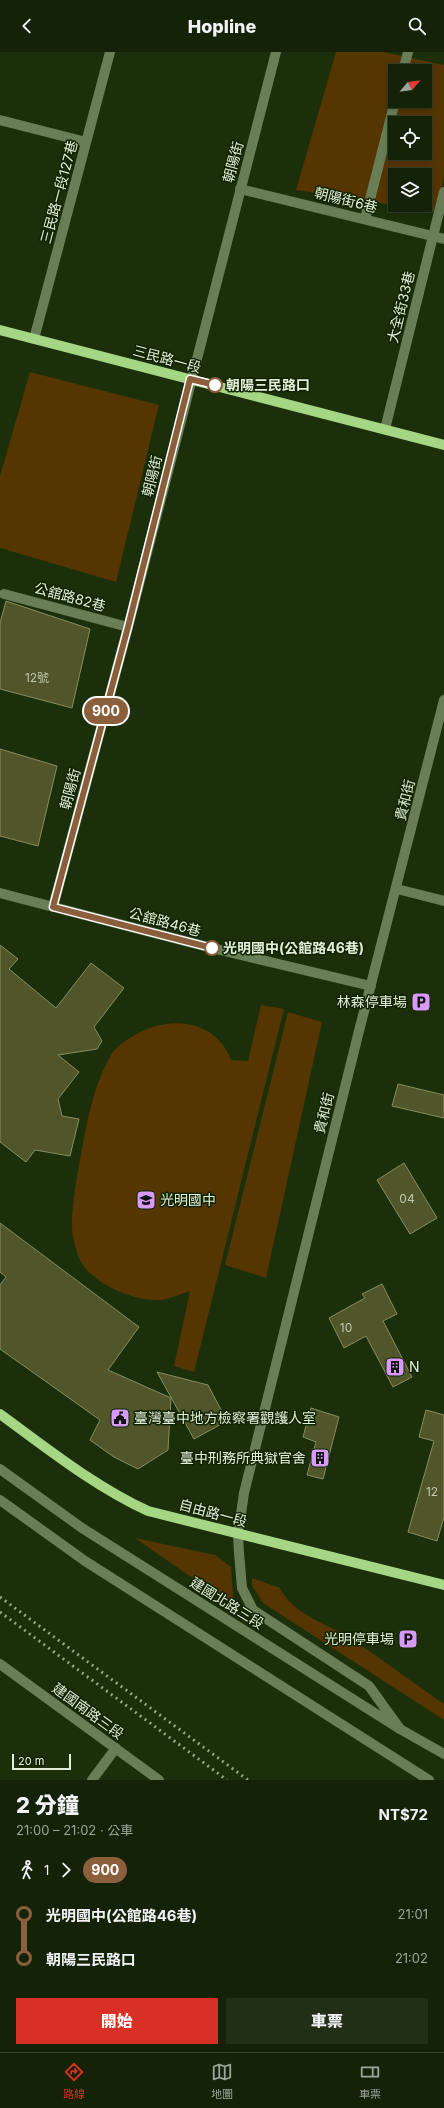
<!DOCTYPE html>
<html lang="zh-TW">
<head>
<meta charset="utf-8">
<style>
	body { margin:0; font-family:Inter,"Noto Sans TC",sans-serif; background:#212f16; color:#f1f3f6; height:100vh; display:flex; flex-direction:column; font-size:15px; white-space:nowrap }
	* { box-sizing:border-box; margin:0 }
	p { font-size:13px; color:#9da49c }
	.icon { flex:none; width:22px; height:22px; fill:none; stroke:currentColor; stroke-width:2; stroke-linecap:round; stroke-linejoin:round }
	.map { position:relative; height:1728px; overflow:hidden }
	.details { display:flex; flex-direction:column; background:#142308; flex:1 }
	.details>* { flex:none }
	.badge { padding:0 8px; border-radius:13px; font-size:14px; line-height:26px }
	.needle { width:26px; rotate:61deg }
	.tools { position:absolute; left:388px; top:12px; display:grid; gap:8px }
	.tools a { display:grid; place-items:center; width:44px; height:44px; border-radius:0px; background:#142308; box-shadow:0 2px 6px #0003,0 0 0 1px #334029; font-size:20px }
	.scale { position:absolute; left:12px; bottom:10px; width:59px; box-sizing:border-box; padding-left:4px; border:2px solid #e1eed9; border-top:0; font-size:11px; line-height:14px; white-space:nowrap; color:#e1eed9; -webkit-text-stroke:3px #112402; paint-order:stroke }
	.map>.badge { position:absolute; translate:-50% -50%; box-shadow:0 0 0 2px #fff }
	.legs { display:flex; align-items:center; gap:6px; height:44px; padding:0 16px; font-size:13px }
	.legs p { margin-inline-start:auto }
	.headline { display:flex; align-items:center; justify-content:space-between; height:68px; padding:0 16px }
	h1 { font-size:22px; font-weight:800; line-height:30px }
	.action { display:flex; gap:8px; margin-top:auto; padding:8px 16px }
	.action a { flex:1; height:46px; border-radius:0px; background:#d93025; color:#fff; font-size:16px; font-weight:800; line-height:46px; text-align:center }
	.action a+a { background:#212f16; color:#f1f3f6 }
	ul { padding:0 16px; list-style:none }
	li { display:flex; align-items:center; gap:14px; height:44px; font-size:15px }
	li i { display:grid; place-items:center; width:6px; height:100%; margin:0 5px; background:currentColor }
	li i::after { content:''; width:10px; height:10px; margin:-5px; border:3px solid; border-radius:50%; background:#142308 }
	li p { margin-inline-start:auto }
	li:first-child i { background:linear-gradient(#0000 50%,currentColor 0) }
	li:last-child i { background:linear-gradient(currentColor 50%,#0000 0) }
	header { display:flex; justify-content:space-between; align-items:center; height:52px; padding:0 16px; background:#142308; font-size:18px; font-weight:800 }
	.dock { display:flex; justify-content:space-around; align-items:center; height:56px; border-top:1px solid #334029; background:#142308; font-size:11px; color:#9da49c }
	.dock a { display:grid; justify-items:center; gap:2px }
	.dock .selected { color:#d93025 }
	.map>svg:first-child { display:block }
	.green { fill:#553500; fill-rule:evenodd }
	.building { fill:#51552a; stroke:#888e60 }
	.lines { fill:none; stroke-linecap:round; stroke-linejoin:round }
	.minor { stroke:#677e57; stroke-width:10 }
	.major { stroke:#a4d683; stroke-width:10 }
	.rail { stroke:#93a388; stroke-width:3; stroke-dasharray:2 4; stroke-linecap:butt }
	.line-1-casing { stroke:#fff; stroke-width:9 }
	.line-1 { stroke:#8b5e3c; stroke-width:6 }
	.stop-1-dot { fill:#fff; stroke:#8b5e3c; stroke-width:2 }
	.labels { text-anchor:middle; stroke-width:3; stroke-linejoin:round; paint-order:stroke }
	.number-label { font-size:12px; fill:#bdc8ad }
	.street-label { font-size:14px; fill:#e1eed9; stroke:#112402 }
	.stop-label { font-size:14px; font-weight:bold; fill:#e1eed9; stroke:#112402; text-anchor:start }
	.poi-label { font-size:14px; fill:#e1eed9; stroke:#112402; text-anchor:end }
</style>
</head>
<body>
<header><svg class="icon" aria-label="back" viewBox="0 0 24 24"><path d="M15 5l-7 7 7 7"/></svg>Hopline<svg class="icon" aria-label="search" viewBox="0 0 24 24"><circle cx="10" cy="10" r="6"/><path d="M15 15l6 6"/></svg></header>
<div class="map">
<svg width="444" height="1728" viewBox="0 0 444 1728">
	<rect width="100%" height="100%" fill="#1b2f0a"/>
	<!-- green -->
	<g class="green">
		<path d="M336,0H384L444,13V125L437,160L296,138ZM395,19H425V49H395ZM395,71H425V101H395ZM395,123H425V153H395Z"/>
		<path d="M30,320L159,353L116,530L0,496V424Z"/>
		<path d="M261,953L284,957L194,1320L174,1314L190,1239C180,1242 170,1247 161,1248C135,1250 92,1232 80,1208C77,1201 74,1192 73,1185C69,1166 78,1118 82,1097C88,1064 95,1028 113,1000C118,993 128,987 135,983C169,963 216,967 231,1008L248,1009Z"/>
		<path d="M288,960L322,970L266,1226L225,1213Z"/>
		<path d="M135,1486L215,1503L231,1515L234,1555Z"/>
		<path d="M252,1526L280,1536C293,1562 325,1571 348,1585C381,1606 412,1630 444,1652V1668L263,1551L252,1533Z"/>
	</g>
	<!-- building -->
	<g class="building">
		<path d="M6,549L90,577L72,656L0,637V571Z"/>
		<path d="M0,697L57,714L38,794L0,784Z"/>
		<path d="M0,893L18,907L9,917L56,956L91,911L124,936L94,975L102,989L97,997L58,1003L79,1020L58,1047L62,1064L79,1067L70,1104L35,1098L26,1110L0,1090Z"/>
		<path d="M398,1032L444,1043V1066L392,1054Z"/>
		<path d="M404,1111L437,1166L410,1182L377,1128Z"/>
		<path d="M0,1171L139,1275L108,1318L171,1346L168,1398L138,1417L114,1405L90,1388L100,1368L0,1297V1233L6,1225L0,1220Z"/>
		<path d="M382,1232L397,1262L383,1269L412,1325L393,1335L366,1284L344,1296L329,1266L365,1246L362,1242Z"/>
		<path d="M157,1320L208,1333L227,1369L194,1387Z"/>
		<path d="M311,1356L339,1365L323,1427L307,1423L316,1390L303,1385Z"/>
		<path d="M426,1358L444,1363V1465L437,1489L408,1480L434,1389L419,1385Z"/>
	</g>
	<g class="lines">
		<!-- minor -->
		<g class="minor">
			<path d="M403,19L408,0"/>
			<path d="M0,68L86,90"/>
			<path d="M240,137L444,187"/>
			<path d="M365,167L395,49"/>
			<path d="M34,287L110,0"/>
			<path d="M385,377L444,140"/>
			<path d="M4,542L128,575"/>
			<path d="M397,837L444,849"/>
			<path d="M0,841L212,896L371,934"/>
			<path d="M53,855L128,575L276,0"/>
			<path d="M0,1417L82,1476L400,1677L444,1702"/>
			<path d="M0,1448L85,1509L429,1728"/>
			<path d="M0,1612L159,1728"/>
			<path d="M400,1677L369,1634L253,1558L242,1536L239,1501L238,1483L244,1441L360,975L444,648"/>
			<path d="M92,1728L116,1696"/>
		</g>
		<!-- major -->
		<g class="major">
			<path d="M0,278L444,393"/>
			<path d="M0,1362C48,1397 94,1434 148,1459L444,1533"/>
		</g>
		<!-- rail -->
		<g class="rail">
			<path d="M0,1545L248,1728"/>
			<path d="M0,1560L227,1728"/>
		</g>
	</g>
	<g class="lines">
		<!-- line-1 casing -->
		<g class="line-1-casing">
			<path id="line-1" d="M212,896L53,855L128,575L190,327L215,333"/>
		</g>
		<!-- line-1 -->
		<use href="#line-1" class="line-1"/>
	</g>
	<!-- icons -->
	<defs>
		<g id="parking-square" transform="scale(1)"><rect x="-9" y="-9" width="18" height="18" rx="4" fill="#d89af8" stroke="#112402"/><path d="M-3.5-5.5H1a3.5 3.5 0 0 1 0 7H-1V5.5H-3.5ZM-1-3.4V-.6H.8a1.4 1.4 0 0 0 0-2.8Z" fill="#111"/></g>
		<g id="school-square" transform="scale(1)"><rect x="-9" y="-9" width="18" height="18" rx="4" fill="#d89af8" stroke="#112402"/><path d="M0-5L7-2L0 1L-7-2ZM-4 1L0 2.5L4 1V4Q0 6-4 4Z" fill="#111"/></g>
		<g id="building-square" transform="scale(1)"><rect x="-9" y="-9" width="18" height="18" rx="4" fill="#d89af8" stroke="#112402"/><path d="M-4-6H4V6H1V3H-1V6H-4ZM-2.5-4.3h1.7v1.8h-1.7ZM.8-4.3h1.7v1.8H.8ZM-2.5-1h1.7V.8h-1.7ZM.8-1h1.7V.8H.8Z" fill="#111"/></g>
		<g id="civic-square" transform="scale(1)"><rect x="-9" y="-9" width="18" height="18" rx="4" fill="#d89af8" stroke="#112402"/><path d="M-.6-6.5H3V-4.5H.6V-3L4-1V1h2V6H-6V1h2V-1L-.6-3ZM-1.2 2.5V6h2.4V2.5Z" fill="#111"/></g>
	</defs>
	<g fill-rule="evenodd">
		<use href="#parking-square" x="421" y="950"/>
		<use href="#school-square" x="146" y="1148"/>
		<use href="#building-square" x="395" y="1315"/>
		<use href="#civic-square" x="120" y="1366"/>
		<use href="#building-square" x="320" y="1406"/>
		<use href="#parking-square" x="408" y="1587"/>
	</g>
	<!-- markers -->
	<g class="stop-1-dot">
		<circle cx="215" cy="333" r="7"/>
		<circle cx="212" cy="896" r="7"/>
	</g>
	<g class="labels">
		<!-- number labels -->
		<g class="number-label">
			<text x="37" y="630">12號</text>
			<text x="407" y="1151">04</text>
			<text x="346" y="1280">10</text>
			<text x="432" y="1444">12</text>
		</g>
		<!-- street labels -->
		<g class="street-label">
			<text transform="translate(233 110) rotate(-75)" y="5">朝陽街</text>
			<text transform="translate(59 140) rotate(-75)" y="5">三民路一段127巷</text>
			<text transform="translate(346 148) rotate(14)" y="5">朝陽街6巷</text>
			<text transform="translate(401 255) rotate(-76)" y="5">大全街33巷</text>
			<text transform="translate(167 307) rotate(15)" y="5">三民路一段</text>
			<text transform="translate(152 424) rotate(-76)" y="5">朝陽街</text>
			<text transform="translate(70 545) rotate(15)" y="5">公舘路82巷</text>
			<text transform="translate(70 737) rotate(-75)" y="5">朝陽街</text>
			<text transform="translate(405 748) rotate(-76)" y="5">貴和街</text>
			<text transform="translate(165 870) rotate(15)" y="5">公舘路46巷</text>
			<text transform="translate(324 1061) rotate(-76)" y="5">貴和街</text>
			<text transform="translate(213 1461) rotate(15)" y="5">自由路一段</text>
			<text transform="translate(227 1551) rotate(32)" y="5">建國北路三段</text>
			<text transform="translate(88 1659) rotate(36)" y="5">建國南路三段</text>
		</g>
		<!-- stop labels -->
		<g class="stop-label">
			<text x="226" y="338">朝陽三民路口</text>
			<text x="223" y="901">光明國中(公館路46巷)</text>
		</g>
		<!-- poi labels -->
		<g class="poi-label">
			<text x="407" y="955">林森停車場</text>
			<text x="160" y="1153" text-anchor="start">光明國中</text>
			<text x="409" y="1320" text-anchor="start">N</text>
			<text x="134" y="1371" text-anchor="start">臺灣臺中地方檢察署觀護人室</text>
			<text x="306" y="1411">臺中刑務所典獄官舍</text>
			<text x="394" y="1592">光明停車場</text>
		</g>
	</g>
</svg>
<div class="tools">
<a><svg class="needle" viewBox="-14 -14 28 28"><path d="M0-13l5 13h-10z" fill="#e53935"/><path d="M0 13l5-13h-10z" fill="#9da49c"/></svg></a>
<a><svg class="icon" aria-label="locate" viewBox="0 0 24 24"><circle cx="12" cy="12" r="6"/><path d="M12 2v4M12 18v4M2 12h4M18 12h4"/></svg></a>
<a><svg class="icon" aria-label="layers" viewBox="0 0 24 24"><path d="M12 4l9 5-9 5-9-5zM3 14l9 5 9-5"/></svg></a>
</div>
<div class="scale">20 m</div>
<b class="badge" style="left:106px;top:659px;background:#8b5e3c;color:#fff">900</b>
</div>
<section class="details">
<div class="headline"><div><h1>2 分鐘</h1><p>21:00 – 21:02 · 公車</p></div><b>NT$72</b></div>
<div class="legs"><svg class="icon" aria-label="walk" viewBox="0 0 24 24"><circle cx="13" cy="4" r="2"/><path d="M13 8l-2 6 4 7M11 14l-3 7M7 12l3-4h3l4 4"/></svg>1<svg class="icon" aria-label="forward" viewBox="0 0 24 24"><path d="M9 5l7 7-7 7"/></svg><b class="badge" style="background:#8b5e3c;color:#fff">900</b></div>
<ul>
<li><i style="color:#8b5e3c"></i><b>光明國中(公館路46巷)</b><p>21:01</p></li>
<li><i style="color:#8b5e3c"></i><b>朝陽三民路口</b><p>21:02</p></li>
</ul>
<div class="action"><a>開始</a><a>車票</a></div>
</section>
<nav class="dock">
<a class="selected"><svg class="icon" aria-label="directions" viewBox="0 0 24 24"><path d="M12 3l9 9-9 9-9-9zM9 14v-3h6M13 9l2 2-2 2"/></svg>路線</a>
<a><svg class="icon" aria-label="map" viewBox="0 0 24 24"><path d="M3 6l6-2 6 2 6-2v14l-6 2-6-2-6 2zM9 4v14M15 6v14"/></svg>地圖</a>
<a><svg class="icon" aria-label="tickets" viewBox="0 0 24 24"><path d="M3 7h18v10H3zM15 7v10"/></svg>車票</a>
</nav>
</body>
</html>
